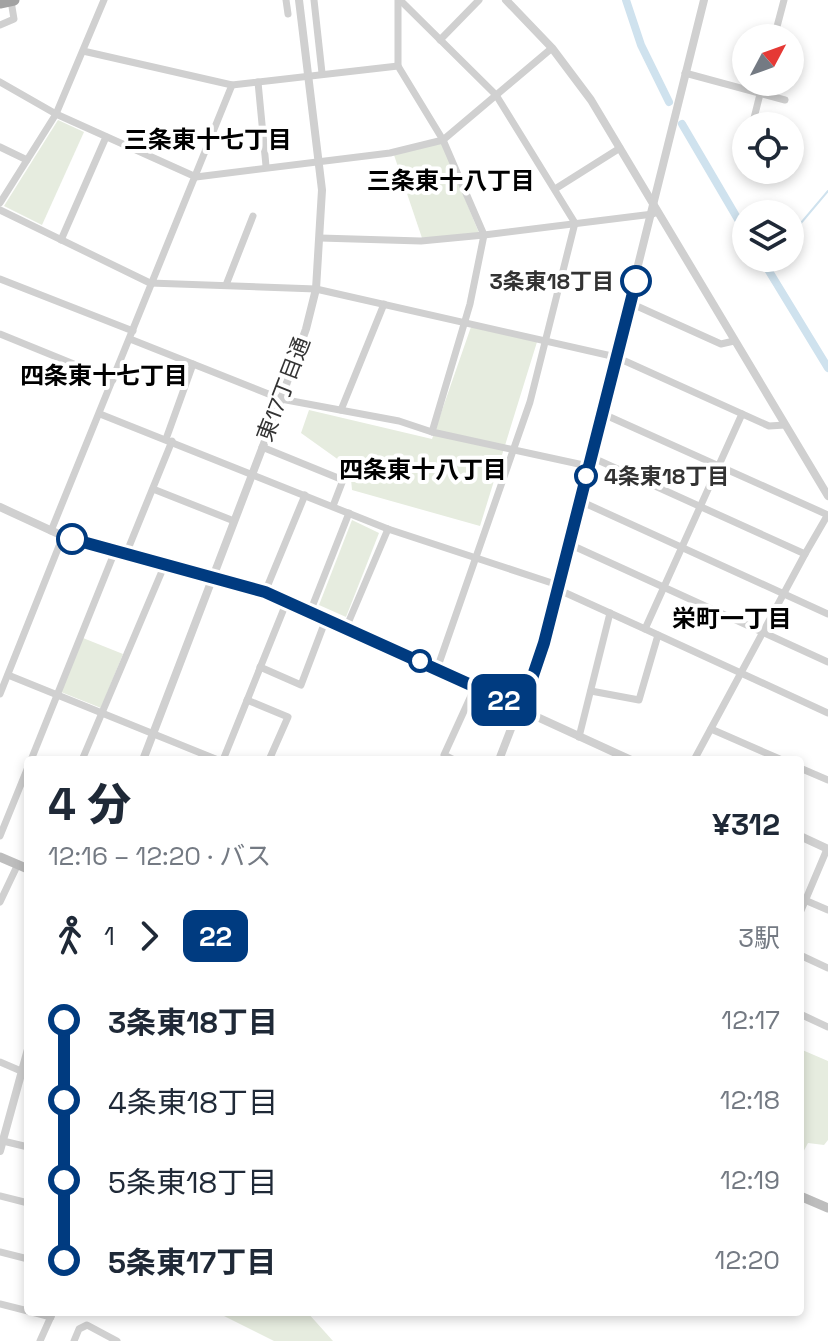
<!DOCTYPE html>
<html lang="ja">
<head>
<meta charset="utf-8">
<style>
	body { margin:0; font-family:"Space Grotesk","Noto Sans JP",sans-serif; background:#f6f6f7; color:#1f2937; height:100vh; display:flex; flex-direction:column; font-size:30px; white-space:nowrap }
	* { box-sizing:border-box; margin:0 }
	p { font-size:26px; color:#747a83 }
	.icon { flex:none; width:44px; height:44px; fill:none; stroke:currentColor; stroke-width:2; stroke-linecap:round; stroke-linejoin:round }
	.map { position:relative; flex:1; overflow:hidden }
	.details { position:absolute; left:24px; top:756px; width:780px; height:560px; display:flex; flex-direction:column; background:#fff; border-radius:8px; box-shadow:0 4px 12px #0003 }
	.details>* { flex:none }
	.badge { padding:0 16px; border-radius:12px; font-size:28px; line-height:52px }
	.needle { width:52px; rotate:49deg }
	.controls { position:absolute; left:732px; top:24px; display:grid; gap:16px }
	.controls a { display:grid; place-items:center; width:72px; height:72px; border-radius:50%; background:#fff; box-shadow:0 4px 12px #0003; font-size:40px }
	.map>.badge { position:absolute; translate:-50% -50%; box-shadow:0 0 0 4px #fff }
	.legs { display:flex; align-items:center; gap:12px; height:88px; padding:0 24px; font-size:26px }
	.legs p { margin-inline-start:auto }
	.summary { display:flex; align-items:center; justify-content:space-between; height:136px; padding:0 24px }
	h1 { font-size:44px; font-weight:800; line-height:60px }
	ul { padding:0 24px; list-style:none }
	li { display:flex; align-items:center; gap:28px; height:80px; font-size:30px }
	li i { display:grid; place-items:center; width:12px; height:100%; margin:0 10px; background:currentColor }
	li i::after { content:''; width:20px; height:20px; margin:-10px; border:6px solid; border-radius:50%; background:#fff }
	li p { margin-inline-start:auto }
	li:first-child i { background:linear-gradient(#0000 50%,currentColor 0) }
	li:last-child i { background:linear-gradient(currentColor 50%,#0000 0) }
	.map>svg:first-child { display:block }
	.green { fill:#e6ecdf }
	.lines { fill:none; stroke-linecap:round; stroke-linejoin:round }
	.stream { stroke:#cfe2ee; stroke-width:2 }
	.canal { stroke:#cfe2ee; stroke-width:8 }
	.minor { stroke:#d0d0d0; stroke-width:7 }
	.tertiary { stroke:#d0d0d0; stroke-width:8 }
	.secondary { stroke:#bdbdbd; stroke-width:9 }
	.trunk { stroke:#a2a2a2; stroke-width:11 }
	.line-1-casing { stroke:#fff; stroke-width:18 }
	.line-1 { stroke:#003b80; stroke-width:12 }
	.stop-1-dot { fill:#fff; stroke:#003b80; stroke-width:4 }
	.labels { text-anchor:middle; stroke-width:8; stroke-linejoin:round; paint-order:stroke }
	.stop-label { font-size:22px; font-weight:bold; fill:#333; stroke:#fff; text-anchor:end }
	.street-label { font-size:22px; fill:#333; stroke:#fff }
	.neighbourhood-label { font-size:24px; font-weight:bold; fill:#000; stroke:#fff }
</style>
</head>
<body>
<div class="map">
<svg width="828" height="1341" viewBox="0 0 828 1341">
	<rect width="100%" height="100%" fill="#fff"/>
	<!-- green -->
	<g class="green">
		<path d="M58,120L84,132L42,225L4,206Z"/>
		<path d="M442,143L479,233L422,238L394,155Z"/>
		<path d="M472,324L537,342L480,526L352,490L350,468L301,433L309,410L432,439Z"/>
		<path d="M352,520L379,533L346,617L319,605Z"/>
		<path d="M83,638L123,654L101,708L61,692Z"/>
		<path d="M800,1049L828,1061V1140L824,1145L808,1143L800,1158Z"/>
		<path d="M216,1312H307L333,1341H274Z"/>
	</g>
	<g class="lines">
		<!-- stream -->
		<path class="stream" d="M790,236L828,191"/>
		<!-- canal -->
		<g class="canal">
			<path d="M626,0L641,45L669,102"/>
			<path d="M682,124L746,233"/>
			<path d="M761,258L828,368"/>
		</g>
		<!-- minor -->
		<g class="minor">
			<path d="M286,0L288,14"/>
			<path d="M314,0L322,73"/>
			<path d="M398,0V66"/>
			<path d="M400,0L496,95L575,223L530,402L437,669"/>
			<path d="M0,25L14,19L11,1"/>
			<path d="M774,38L784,0"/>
			<path d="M440,40L479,0"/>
			<path d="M83,51L232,85L398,66L443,140L484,235L653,214"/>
			<path d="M685,73L785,100"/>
			<path d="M0,82L56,114L196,177L390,153L443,140L552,48"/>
			<path d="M258,82L266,166"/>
			<path d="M752,126L763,82"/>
			<path d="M0,147L27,160"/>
			<path d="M555,189L620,148"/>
			<path d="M0,203L56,114L104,0"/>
			<path d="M0,210L150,283L316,289L616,357L769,426L785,425"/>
			<path d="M320,238L421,241L484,235L470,304L432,432L588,466"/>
			<path d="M61,240L106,137"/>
			<path d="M0,279L133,331"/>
			<path d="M226,285L253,216"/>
			<path d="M630,303L721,344L734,341"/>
			<path d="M0,334L113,380"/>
			<path d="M130,339L281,399L399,421L432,432"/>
			<path d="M341,410L384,304"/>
			<path d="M601,413L828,515"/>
			<path d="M100,414L388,529L558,585"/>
			<path d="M742,414L645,629L828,713"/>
			<path d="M166,439L193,364"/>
			<path d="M262,447L343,480L333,506"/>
			<path d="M591,457L805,554L827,516"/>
			<path d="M153,489L234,521"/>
			<path d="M580,501L828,614"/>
			<path d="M51,531L232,85"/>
			<path d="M569,544L828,662"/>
			<path d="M126,554L172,441"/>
			<path d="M557,589L645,629"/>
			<path d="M265,592L305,495"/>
			<path d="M310,612L349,513"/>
			<path d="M346,628L388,529"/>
			<path d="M260,667L301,685L326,619"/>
			<path d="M8,675L218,760"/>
			<path d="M591,691L639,700L658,635"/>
			<path d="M0,694L63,536"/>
			<path d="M247,700L288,717L269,760"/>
			<path d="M711,729L782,760"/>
			<path d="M579,737L610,613"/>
			<path d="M31,760L115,551"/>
			<path d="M82,760L165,564"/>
			<path d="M223,760L287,601"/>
			<path d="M454,760L444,755L475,687"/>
			<path d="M694,760L805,554"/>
			<path d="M800,768L828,780"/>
			<path d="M0,836L28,767"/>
			<path d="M800,898L828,910"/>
			<path d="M0,902L18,864"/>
			<path d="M800,913L827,849"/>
			<path d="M800,955L828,968"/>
			<path d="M800,1014L828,1027"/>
			<path d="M0,1062L21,1071"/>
			<path d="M3,1141L28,1147"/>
			<path d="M0,1196L28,1203"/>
			<path d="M0,1252L28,1259"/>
			<path d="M0,1304L28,1311"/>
			<path d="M32,1312L51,1317"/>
			<path d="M40,1341L53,1312"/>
			<path d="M74,1341L79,1329L87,1325L117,1341"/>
		</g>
		<!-- tertiary -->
		<g class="tertiary">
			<path d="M506,0L552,48L591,100L828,496"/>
			<path d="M0,507L63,536L265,592L631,760"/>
			<path d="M143,760L281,399L306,329L316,289L322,190L299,0"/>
			<path d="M499,760L544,643L704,0"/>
			<path d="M800,836L828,849"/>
			<path d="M0,1151L28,1049"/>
		</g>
		<!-- secondary -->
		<g class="secondary">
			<path d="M0,857L28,869"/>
			<path d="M800,1196L828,1208"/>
		</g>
		<!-- trunk -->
		<path class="trunk" d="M0,3L14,0"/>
	</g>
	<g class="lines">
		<!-- line-1 casing -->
		<g class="line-1-casing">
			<path id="line-1" d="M72,539L265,592L522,708L544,643L636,281"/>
		</g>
		<!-- line-1 -->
		<use href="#line-1" class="line-1"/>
	</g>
	<!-- markers -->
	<g class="stop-1-dot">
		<circle cx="636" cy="281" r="14"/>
		<circle cx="586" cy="476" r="10"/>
		<circle cx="72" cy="539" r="14"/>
		<circle cx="420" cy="661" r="10"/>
	</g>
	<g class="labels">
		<!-- stop labels -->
		<g class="stop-label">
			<text x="614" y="289">3条東18丁目</text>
			<text x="604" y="484" text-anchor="start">4条東18丁目</text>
		</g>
		<!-- street labels -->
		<g class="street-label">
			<text transform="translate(283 389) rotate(-69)" y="8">東17丁目通</text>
		</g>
		<!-- neighbourhood labels -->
		<g class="neighbourhood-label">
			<text x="208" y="148">三条東十七丁目</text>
			<text x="451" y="189">三条東十八丁目</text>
			<text x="104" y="384">四条東十七丁目</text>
			<text x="423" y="478">四条東十八丁目</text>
			<text x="732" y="627">栄町一丁目</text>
		</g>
	</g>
</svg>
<div class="controls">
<a><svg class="needle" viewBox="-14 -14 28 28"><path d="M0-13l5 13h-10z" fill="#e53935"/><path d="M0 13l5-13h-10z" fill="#747a83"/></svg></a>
<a><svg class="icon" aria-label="locate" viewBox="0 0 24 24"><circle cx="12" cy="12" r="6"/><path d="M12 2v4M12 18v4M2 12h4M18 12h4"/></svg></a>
<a><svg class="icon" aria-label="layers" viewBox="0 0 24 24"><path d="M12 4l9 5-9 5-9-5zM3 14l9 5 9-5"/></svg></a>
</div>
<b class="badge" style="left:504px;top:700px;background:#003b80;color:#fff">22</b>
<section class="details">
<div class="summary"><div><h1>4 分</h1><p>12:16 – 12:20 · バス</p></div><b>¥312</b></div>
<div class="legs"><svg class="icon" aria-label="walk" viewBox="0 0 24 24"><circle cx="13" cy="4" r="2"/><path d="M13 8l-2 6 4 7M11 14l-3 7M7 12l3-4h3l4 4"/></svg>1<svg class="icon" aria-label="forward" viewBox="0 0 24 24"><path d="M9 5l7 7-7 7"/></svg><b class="badge" style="background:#003b80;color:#fff">22</b><p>3駅</p></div>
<ul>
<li><i style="color:#003b80"></i><b>3条東18丁目</b><p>12:17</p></li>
<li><i style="color:#003b80"></i><span>4条東18丁目</span><p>12:18</p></li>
<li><i style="color:#003b80"></i><span>5条東18丁目</span><p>12:19</p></li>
<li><i style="color:#003b80"></i><b>5条東17丁目</b><p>12:20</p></li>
</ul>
</section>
</div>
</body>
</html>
